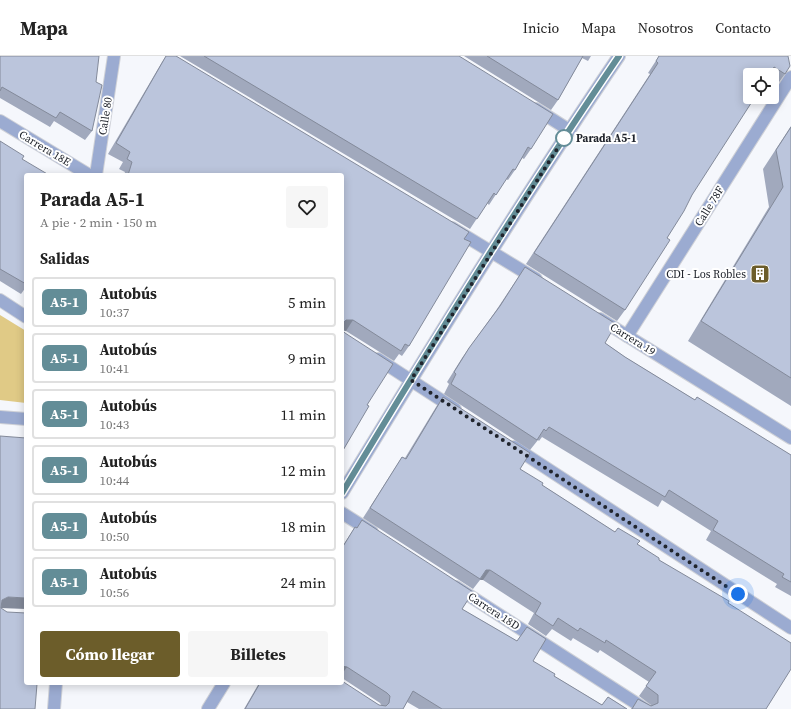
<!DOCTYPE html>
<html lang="es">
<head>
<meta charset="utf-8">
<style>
	body { margin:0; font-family:"Source Serif 4",serif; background:#f6f6f6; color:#222; height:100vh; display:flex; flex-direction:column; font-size:15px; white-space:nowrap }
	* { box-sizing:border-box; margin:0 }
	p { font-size:13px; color:#767676 }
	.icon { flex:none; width:22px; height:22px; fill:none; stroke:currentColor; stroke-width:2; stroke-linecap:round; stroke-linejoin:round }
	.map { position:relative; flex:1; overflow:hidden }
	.sheet { position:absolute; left:24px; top:117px; width:320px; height:512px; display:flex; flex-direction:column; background:#fff; border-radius:4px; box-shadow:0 2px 10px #0003 }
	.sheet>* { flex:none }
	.badge { padding:0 8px; border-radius:6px; font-size:14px; line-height:26px }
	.buttons { position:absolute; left:743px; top:12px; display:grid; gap:8px }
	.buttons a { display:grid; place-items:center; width:36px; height:36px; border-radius:4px; background:#fff; box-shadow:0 2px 10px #0003; font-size:20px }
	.you { position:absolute; width:20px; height:20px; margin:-10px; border:3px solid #fff; border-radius:50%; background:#1a73e8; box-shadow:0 0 0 6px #1a73e833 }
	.map>.badge { position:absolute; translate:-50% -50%; box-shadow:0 0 0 2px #fff }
	h2 { padding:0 16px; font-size:15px; line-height:36px }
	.round { display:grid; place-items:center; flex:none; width:42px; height:42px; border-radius:4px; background:#f6f6f6 }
	.head { display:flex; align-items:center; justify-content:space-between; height:68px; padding:0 16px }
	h1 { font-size:19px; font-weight:700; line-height:30px }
	.primary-button { display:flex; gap:8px; margin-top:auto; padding:8px 16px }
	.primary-button a { flex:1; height:46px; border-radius:4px; background:#6c5d2a; color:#fff; font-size:16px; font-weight:700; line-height:46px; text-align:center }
	.primary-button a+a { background:#f6f6f6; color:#222 }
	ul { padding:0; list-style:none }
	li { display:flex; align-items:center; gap:12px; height:50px; margin:0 8px 6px; padding:0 8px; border:2px solid #e0e0e0; border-radius:4px }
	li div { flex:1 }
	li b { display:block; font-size:15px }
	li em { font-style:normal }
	li .badge { min-width:44px; font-weight:700; text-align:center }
	header { display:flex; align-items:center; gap:24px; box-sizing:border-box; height:56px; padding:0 20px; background:#fff; border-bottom:1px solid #e0e0e0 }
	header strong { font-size:19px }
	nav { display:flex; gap:22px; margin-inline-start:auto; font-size:14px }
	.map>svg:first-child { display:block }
	.green { fill:#e0ca86 }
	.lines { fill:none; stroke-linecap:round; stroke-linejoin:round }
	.service-casing { stroke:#cfd1d7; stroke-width:14 }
	.minor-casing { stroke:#cfd1d7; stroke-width:14 }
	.service { stroke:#9babd1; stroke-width:12 }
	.minor { stroke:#9babd1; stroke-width:12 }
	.wall { fill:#a1a9bd }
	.shaded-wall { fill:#838a9a }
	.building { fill:#bbc5dc; stroke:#838a9a }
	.line-casing { stroke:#fff; stroke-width:9 }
	.line { stroke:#638d97; stroke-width:6 }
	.walk { stroke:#20242c; stroke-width:4; stroke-dasharray:0 7.2 }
	.stop-dot { fill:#fff; stroke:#638d97; stroke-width:2 }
	.labels { text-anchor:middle; stroke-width:4; stroke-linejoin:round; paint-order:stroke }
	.street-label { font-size:11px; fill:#20242c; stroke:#fff }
	.stop-label { font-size:11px; font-weight:bold; fill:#20242c; stroke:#fff; text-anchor:start }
	.poi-label { font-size:11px; fill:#20242c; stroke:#fff; text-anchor:end }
</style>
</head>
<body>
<header>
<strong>Mapa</strong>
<nav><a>Inicio</a><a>Mapa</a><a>Nosotros</a><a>Contacto</a></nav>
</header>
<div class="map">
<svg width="791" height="653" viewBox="0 0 791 653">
	<rect width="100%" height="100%" fill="#f5f7fc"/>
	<!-- green -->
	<path class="green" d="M0,259L26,275V347L0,344Z"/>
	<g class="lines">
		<!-- service casing -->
		<g class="service-casing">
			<path id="service" d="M627,280L791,21"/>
		</g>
		<!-- minor casing -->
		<g class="minor-casing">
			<g id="minor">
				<path d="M536,53L569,74"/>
				<path d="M0,65L89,119"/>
				<path d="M96,119L114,0"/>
				<path d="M452,172L536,223"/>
				<path d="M0,244L26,261"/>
				<path d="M600,263L791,382"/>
				<path d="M378,303L455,353"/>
				<path d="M0,361L26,363"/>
				<path d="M514,391L791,572"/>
				<path d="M342,437C432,290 522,143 619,0"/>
				<path d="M342,457L372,476"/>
				<path d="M456,531L645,653"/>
				<path d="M54,653L56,627"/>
				<path d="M208,653L224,627"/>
			</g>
		</g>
		<!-- service -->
		<use href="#service" class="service"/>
		<!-- minor -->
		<use href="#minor" class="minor"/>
	</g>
	<!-- wall -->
	<g class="wall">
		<path d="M0,0L96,26L92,75L85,84L54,65L50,71L0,42Z"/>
		<path d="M166,0H176L464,183L409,290L402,300L399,298L394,305L346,275L343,274L367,349L342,396V119H124L125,116L119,113L123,106L108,98L162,6Z"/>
		<path d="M180,0H459L531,93L524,103L522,102L515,114L508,124L506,123L489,149L487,147L470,173Z"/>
		<path d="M464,0H591L588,5L582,2L558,44L551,54Z"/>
		<path d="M659,0H788L785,18L777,29L772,26V19H750L692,139L625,254L617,265L526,208L650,18L648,17Z"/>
		<path d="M791,70V350L688,285L769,151L763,113Z"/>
		<path d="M0,85L22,103L26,119V231L21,238L0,225Z"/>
		<path d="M525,211L605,287L625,301L695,344L791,399V540L775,531L777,528L706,484L711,475L662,444L658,451L542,381L539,385L538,384L530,394L444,338L449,328L447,326L462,302L495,256Z"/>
		<path d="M443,341L520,413L542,429L615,476L637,488L659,504L728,547L766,653H631L638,643L651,650V649L639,640L649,626L600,594L598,597L573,582L571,585L552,573L546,580L528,568L534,557L483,524H480L473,533L363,462L402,401L405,402L436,351Z"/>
		<path d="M362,464L462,553L517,585L527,571L533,605L554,620L602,649L608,641L627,653H419L407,646L403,653H244L259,627H342L379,649L382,650L380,647L342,622V491L355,471L357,472Z"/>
	</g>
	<!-- shaded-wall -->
	<g class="shaded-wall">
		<path d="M346,264H353L346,275L342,274V268Z"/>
		<path d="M486,514H490L483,524H480Z"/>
		<path d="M8,541L26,542V553L0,552L2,544Z"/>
		<path d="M342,610L347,611L342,618Z"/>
	</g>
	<!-- building -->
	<g class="building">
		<path d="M0,0H99L96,26L102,29L92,75L60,56L56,62L2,31L0,35Z"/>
		<path d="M166,0H176L469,176L464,183L471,186L409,290L405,288L401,295L353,264H346L343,267L342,274L345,277L393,308L367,349L369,350L342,396V119H128L132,106L127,103L130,96L116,87Z"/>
		<path d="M204,0H459L553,58L531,93L528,91L515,114L513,113L496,139L494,137L477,163Z"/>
		<path d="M487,0H583L558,44Z"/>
		<path d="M659,0H788L790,10L785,18L774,11L769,19H750V41H755L692,139L684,155L667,182L670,184L625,254L534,197L658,7L656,5Z"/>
		<path d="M791,71V322L701,265L783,131L776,94Z"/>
		<path d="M0,85L24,100L22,103L49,119H26V228L0,213Z"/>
		<path d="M525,211L616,268L605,287L625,301L695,344L697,341L791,399V526L782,521L784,518L713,474L718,465L669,434L665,441L549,371L546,375L544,373L537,384L451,328L456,318L454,316L469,292L500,250Z"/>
		<path d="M443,341L530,397L520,413L543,427L542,429L615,476L618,472L640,485L637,488L659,502V504L729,545L728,547L791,587V613L766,653H632L638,643L651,650L658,647V639L646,630L656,616L606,584L605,587L580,572L578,575L558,562L553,570L535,558L541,547L490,514H486L480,523L370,452L402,401L406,403Z"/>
		<path d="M0,380L26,382V542L8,541L2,544L1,552L7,556L26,557V627H36L37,628L35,653H0Z"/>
		<path d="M362,464L473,536L462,553L517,585L527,571L546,583L533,605L555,618L554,620L602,649L608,641L627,653H442L413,635L403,653H245L260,627H342V625L379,649L386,650L389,647L390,640L387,637L347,611L342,610V492L355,471L357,472Z"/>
	</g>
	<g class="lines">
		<!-- line casing -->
		<g class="line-casing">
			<path id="line" d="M342,437C431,289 522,142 619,0"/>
		</g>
		<!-- line -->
		<use href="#line" class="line"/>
		<!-- walk -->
		<path class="walk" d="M564,82L411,324L738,538"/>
	</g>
	<!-- icons -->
	<defs>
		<g id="building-square" transform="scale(1)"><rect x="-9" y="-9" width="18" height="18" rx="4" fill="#6c5d2a" stroke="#fff"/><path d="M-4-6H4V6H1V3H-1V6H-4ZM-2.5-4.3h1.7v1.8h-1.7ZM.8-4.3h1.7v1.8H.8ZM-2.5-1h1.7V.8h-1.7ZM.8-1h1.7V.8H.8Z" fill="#fff"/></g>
	</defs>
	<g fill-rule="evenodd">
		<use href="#building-square" x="760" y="218"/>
	</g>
	<!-- markers -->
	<circle class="stop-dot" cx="564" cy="82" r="8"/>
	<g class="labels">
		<!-- street labels -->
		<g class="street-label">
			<text transform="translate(105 60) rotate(-81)" y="4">Calle 80</text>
			<text transform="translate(45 92) rotate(31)" y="4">Carrera 18E</text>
			<text transform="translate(709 150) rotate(-58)" y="4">Calle 78F</text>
			<text transform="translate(633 283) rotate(32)" y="4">Carrera 19</text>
			<text transform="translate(494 555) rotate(33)" y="4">Carrera 18D</text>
		</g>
		<!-- stop labels -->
		<g class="stop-label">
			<text x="576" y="86">Parada A5-1</text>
		</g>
		<!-- poi labels -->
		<g class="poi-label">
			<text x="746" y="222">CDI - Los Robles</text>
		</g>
	</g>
</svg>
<div class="buttons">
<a><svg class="icon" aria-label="locate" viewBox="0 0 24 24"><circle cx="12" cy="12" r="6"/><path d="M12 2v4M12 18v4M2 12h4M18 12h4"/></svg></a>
</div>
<div class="you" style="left:738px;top:538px"></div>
<section class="sheet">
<div class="head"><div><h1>Parada A5-1</h1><p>A pie · 2 min · 150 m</p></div><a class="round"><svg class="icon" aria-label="heart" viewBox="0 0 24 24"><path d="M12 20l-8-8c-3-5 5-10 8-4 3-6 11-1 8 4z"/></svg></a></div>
<h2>Salidas</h2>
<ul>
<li><span class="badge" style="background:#638d97;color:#fff">A5-1</span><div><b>Autobús</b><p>10:37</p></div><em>5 min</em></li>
<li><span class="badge" style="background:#638d97;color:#fff">A5-1</span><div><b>Autobús</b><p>10:41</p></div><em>9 min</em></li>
<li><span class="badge" style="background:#638d97;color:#fff">A5-1</span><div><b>Autobús</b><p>10:43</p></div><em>11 min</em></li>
<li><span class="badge" style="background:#638d97;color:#fff">A5-1</span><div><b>Autobús</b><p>10:44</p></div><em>12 min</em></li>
<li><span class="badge" style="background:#638d97;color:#fff">A5-1</span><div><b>Autobús</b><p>10:50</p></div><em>18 min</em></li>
<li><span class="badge" style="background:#638d97;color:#fff">A5-1</span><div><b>Autobús</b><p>10:56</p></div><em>24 min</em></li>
</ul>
<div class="primary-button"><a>Cómo llegar</a><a>Billetes</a></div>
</section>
</div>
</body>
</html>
